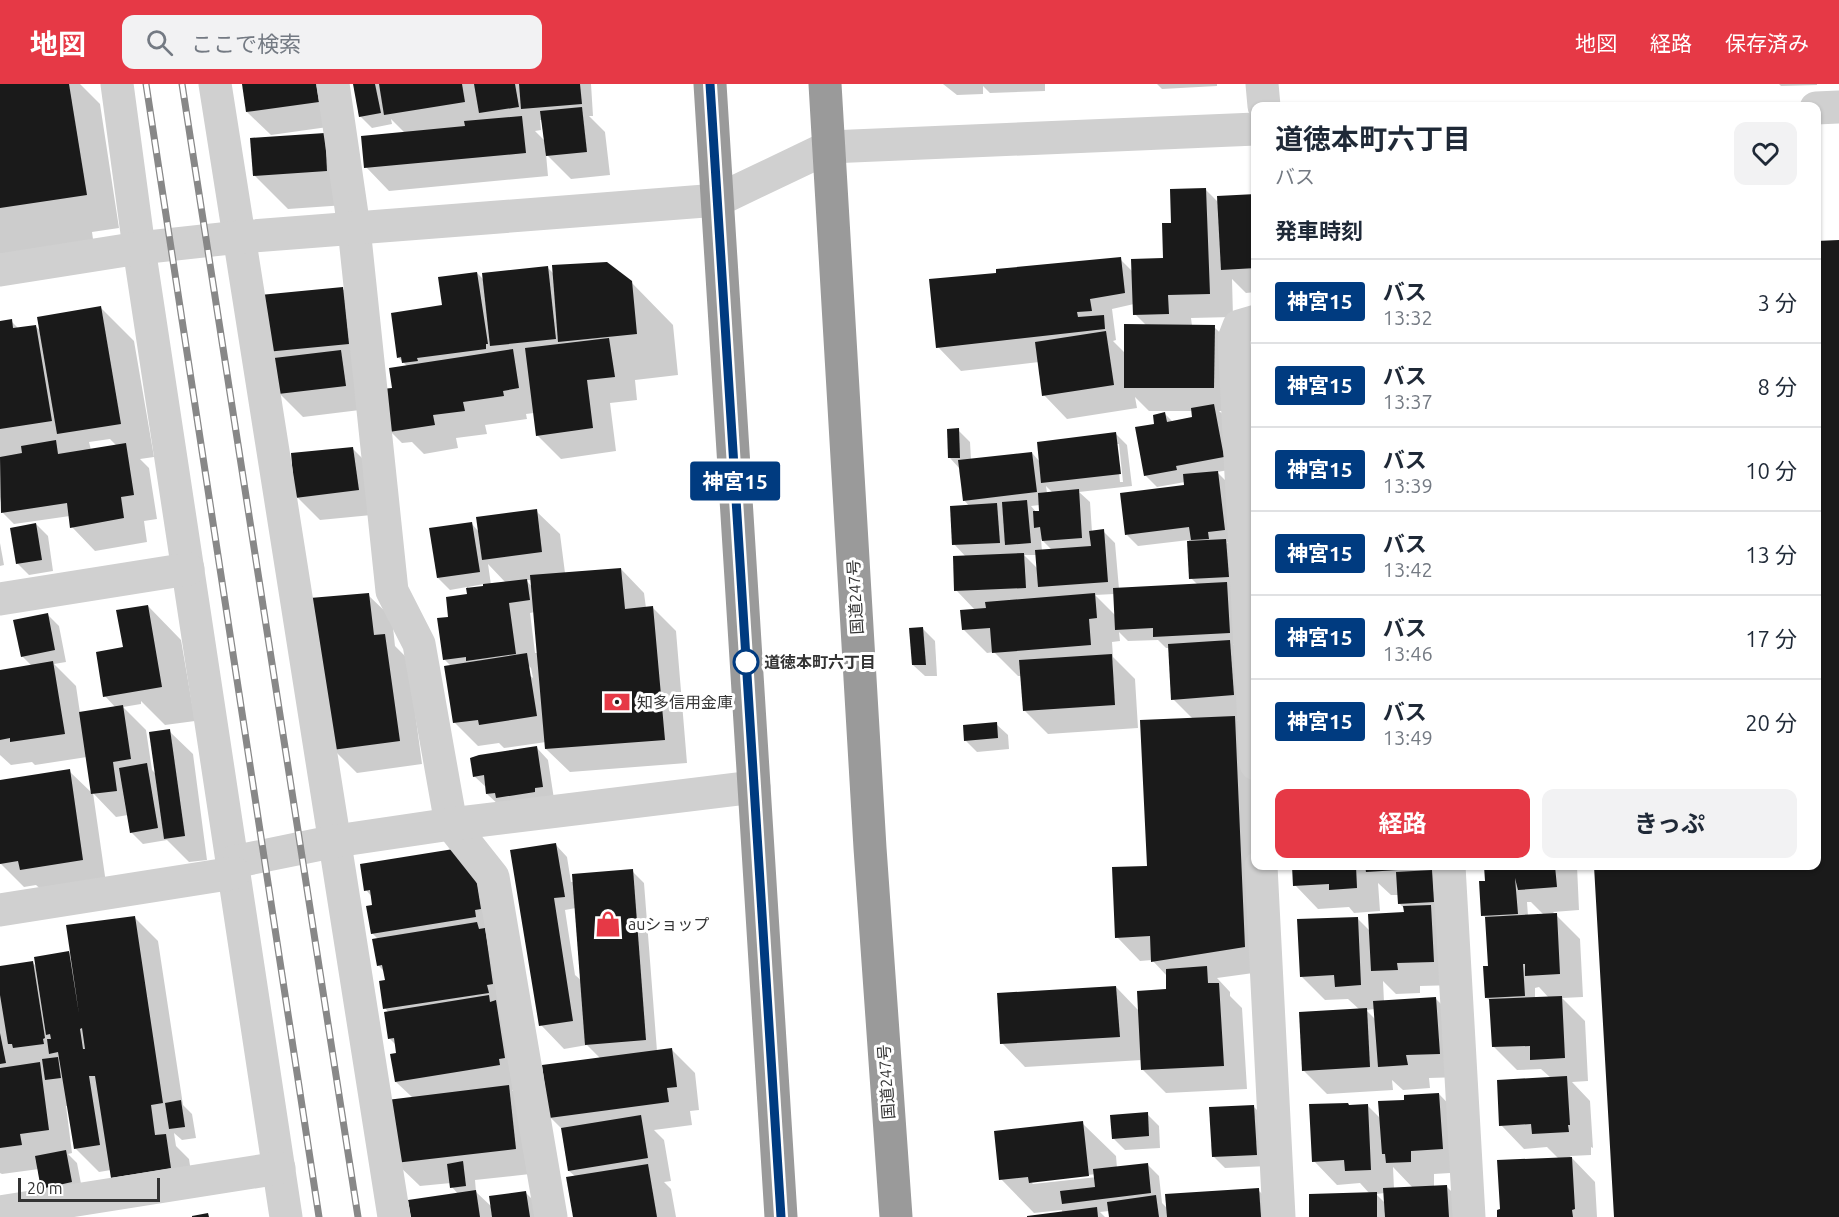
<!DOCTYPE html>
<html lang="ja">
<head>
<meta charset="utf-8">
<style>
	body { margin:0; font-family:Ubuntu,"Noto Sans JP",sans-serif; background:#f2f2f3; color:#1f2937; height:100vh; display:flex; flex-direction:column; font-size:22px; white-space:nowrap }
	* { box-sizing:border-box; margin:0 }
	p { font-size:20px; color:#747a83 }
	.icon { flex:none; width:33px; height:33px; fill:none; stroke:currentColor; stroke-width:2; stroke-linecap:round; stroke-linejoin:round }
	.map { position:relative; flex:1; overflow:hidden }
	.sheet { position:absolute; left:1251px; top:18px; width:570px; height:768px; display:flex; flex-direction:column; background:#fff; border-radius:12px; box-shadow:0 2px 4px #0004 }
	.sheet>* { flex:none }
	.badge { padding:0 12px; border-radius:4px; font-size:21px; line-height:39px }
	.scale { position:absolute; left:18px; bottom:15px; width:142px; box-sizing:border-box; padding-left:6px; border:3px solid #333; border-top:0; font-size:16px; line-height:21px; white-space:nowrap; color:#333; -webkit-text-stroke:4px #fff; paint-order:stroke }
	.map>.badge { position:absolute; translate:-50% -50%; box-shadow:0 0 0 3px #fff }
	h2 { padding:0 24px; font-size:22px; line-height:54px }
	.round { display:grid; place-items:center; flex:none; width:63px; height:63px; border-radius:12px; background:#f2f2f3 }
	.headline { display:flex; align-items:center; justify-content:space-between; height:102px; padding:0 24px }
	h1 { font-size:28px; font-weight:700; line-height:45px }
	.primary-button { display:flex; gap:12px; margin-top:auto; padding:12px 24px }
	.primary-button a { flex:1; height:69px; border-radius:12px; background:#e63946; color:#fff; font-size:24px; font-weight:700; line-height:69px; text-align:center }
	.primary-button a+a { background:#f2f2f3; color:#1f2937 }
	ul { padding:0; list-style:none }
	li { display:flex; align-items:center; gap:18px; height:84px; padding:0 24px; border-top:2px solid #e0e1e3 }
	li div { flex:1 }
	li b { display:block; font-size:22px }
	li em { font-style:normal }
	li .badge { min-width:66px; font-weight:700; text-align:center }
	header { display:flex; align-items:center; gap:36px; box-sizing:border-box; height:84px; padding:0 30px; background:#e63946; color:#fff }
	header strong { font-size:28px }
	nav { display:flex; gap:33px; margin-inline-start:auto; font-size:21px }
	.search { width:420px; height:54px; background:#f2f2f3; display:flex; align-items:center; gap:15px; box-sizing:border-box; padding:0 21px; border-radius:12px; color:#747a83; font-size:22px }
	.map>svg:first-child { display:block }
	.shadow { fill:#0003; fill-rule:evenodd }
	.building { fill:#1a1a1a; fill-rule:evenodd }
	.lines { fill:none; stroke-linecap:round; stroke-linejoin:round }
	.minor { stroke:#d0d0d0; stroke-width:33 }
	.highway { stroke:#9a9a9a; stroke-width:33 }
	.rail-casing { stroke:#888; stroke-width:7 }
	.rail { stroke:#fff; stroke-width:4.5; stroke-dasharray:14; stroke-linecap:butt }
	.line-casing { stroke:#fff; stroke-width:14 }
	.line { stroke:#003b80; stroke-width:9 }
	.stop-dot { fill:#fff; stroke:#003b80; stroke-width:3 }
	.labels { text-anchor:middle; stroke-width:6; stroke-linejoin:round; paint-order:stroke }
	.street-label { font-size:16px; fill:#333; stroke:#fff }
	.stop-label { font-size:16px; font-weight:bold; fill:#333; stroke:#fff; text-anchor:start }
	.poi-label { font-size:16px; fill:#333; stroke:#fff; text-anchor:start }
</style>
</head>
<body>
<header>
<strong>地図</strong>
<div class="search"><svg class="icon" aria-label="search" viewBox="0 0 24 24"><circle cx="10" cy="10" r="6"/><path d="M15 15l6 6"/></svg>ここで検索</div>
<nav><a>地図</a><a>経路</a><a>保存済み</a></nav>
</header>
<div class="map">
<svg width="1839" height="1133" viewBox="0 0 1839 1133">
	<rect width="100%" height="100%" fill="#fff"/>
	<!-- shadow -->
	<g class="shadow">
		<path d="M0,0H80L100,20L119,144L92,148L95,169L0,184Z"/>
		<path d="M244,0H336L342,41L271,51L247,28Z"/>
		<path d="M355,0H591L593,32H589L605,48L610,91L571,95L546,70L548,92L389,107L366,83L405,49L391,35L392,40L372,44L360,32ZM540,36H543L546,58L535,47L541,46Z"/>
		<path d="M943,0H1045V7L990,9L983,2V10L957,11Z"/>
		<path d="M1157,0H1217V2L1162,5Z"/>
		<path d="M1779,0H1817V1L1781,2Z"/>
		<path d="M324,51L360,120L288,125L254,91Z"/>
		<path d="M1206,106L1219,119L1256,112V208L1246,209L1232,195L1233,233L1191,234L1192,242L1214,243L1238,266L1237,327H1219L1226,333L1235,385L1217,388L1229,400L1236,457L1227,458L1237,469L1241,560H1233L1253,581L1256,634L1237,636L1256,655V782L1268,887L1217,894L1230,908V912L1242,924L1247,1005L1166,1009L1143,986L1142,976L1025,983L1002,959L1116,903L1139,927L1168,907L1167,892L1152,876L1140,877L1117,853L1148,783L1193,635L1173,615L1170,564H1166L1158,556L1128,557L1119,548L1120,557L1112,558L1113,573L1135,595L1138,644L1048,650L1024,626L1022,592H1018L994,568L987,569L963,545L975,526L956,506L966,473L954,460L970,423L964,416L960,385L950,374L958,346L970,358L971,376L1032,369L1040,378L1115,349L1127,361L1132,402L1079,408L1090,418L1092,448L1103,447L1115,459L1119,505L1198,501L1191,494L1189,456L1138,462L1127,451L1186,403L1185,398L1157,403L1145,391L1156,341L1165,330L1173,338L1194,334L1193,327H1149L1135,313L1137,324L1067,335L1044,311L1039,278L961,287L938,263L1120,175L1133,188L1165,175L1173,140ZM1134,220L1135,230L1147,242L1125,269L1113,257L1116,256L1112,225ZM1116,360H1119L1123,398H1120ZM1046,402L1053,409H1047ZM1040,421L1041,428L1037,429L1031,422ZM1041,455L1052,466L1042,467ZM1024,471H1037L1038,485ZM1114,510L1116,532L1095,511Z"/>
		<path d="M1839,158V1133H1615L1596,782H1816Z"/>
		<path d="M547,183L554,190L631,198L673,241L678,291L635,296L637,316L610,319L616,367L561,375L537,351L534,329L526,330L527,335L485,341L487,350L456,354L458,364L424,370L412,358L402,359L390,347L391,305L408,283L398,273L477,189L485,197Z"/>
		<path d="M343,205L366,228L368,325L303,333L280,310L267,267Z"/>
		<path d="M100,223L134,257L154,373L140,375L149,384L157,435L144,437L147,458L95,467L72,443L70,432L14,440L3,429L0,413V238L11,237L19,245L35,242L41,247ZM110,355L117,362L91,366L89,358Z"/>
		<path d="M353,365L376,388L382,430L320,436L297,413Z"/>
		<path d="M536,427L560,450L565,489L621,485L644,509L646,524H653L676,547L687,679L570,688L546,665V658L504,664L499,659L478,662L454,638L451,582L444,575L449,534L468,511L467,503L450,506L438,494L471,439L479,448ZM488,480L506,499L491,501ZM526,496H532V503ZM484,500L485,507L469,505L468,503ZM535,528L538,569H535L530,529ZM527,580L531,584L533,594L529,591Z"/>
		<path d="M36,440L48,452L53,487L29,491L17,479Z"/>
		<path d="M0,459L4,481L0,482Z"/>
		<path d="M368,511L392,534L395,562L408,575L422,680L357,689L333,665Z"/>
		<path d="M148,522L181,556L195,637L165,641L141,617V620L123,623L146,646L152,686L157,691L169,647L193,670L207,776L189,778L167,756L143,760L131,748L128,731L116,733L93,709L106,799L45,809L36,801L24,803L0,779V697L69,687L93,710L87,673L35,681L32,678L11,681L0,671V588L32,582L22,572L47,530L59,542L66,578L54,580L76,602L80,629L116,624L105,612L124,564Z"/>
		<path d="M923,545L935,557L937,592H925L913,581Z"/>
		<path d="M996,640L1008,651L1009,665L977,668L965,656Z"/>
		<path d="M537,664L548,676L554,715L499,721L487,710V704L474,692Z"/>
		<path d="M556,761L567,773L571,798L632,787L644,799L657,967L671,965L695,989L699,1026L690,1027L692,1041L654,1046L664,1056L671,1097L664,1098L671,1105L676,1133H574L576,1093L569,1087L562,1045L550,1033L601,975L587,961L564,965L541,941ZM576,824L582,897L575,891L565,826Z"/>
		<path d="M472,770L523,1004L512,1006L532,1026L539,1089L475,1096L476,1108L493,1124L525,1108L537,1120L539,1133H413L458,1110L452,1103L451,1099L420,1102L396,1079L413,1014L396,998L398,970L396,961L389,954V929L385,924L386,898L385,888L378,881L379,856L372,849L373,814L366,806Z"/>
		<path d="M1294,782H1453L1457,901L1420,902V909L1396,910L1383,897L1384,918L1435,914L1459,938L1463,993L1429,994L1430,1004L1403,1006L1392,996L1393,1006L1327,1010L1303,986L1360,926L1348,915L1325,916L1301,892L1357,834L1370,847L1406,829L1405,825L1400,820L1399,811H1391L1378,799L1380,827L1354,829L1349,823L1318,825L1295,801ZM1375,925L1376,936L1366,926Z"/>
		<path d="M1486,782H1577L1579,826L1553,828L1580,855L1583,913L1562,914L1585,937L1588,997L1572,998L1590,1017L1593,1064L1591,1063V1071L1570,1072L1595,1098L1597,1133H1499L1559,1075L1547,1063L1524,1065L1501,1041L1551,994L1541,985L1517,986L1493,962L1491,918L1486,913L1491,883L1487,835L1483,831L1489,798L1487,796ZM1527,818H1531L1545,832H1528ZM1539,903L1549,914L1535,915V904Z"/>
		<path d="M134,833L158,857L183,1021L192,1030L196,1054L182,1056L174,1049L176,1062L189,1075L194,1107L111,1086L99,1088L75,1064L68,1022H66L72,1069L68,1070L77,1079L83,1110L55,1116L43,1104L39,1085L2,1090L0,1089V883L32,878L37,883L35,874L72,868Z"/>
		<path d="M1439,1010L1462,1034L1466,1088L1434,1090V1103L1446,1102L1470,1126V1133H1311L1370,1110L1360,1099L1337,1101L1314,1077L1367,1021L1381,1035L1405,1017ZM1393,1083L1413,1104L1394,1105ZM1385,1109V1119L1376,1110Z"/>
		<path d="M1253,1022L1265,1034L1268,1082L1225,1084L1213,1072Z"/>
		<path d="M1147,1030L1159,1042L1160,1064L1125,1066L1113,1054Z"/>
		<path d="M1082,1039L1116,1072L1117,1084L1147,1080L1159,1092L1162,1119L1168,1125L1258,1106L1286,1133H1110L1109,1127L1100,1128L1105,1133H1028L1062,1129V1126L1034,1129L1001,1095ZM1097,1090V1093L1033,1100L1030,1097Z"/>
	</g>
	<!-- building -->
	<g class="building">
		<path d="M0,0H69L87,111L0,124Z"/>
		<path d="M242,0H316L319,18L246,28Z"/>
		<path d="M353,0H375L381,29L359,33Z"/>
		<path d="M379,0H462L465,18L384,31Z"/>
		<path d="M474,0H515L519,23L479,29Z"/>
		<path d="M519,0H580L582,20L521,25Z"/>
		<path d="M582,23L587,68L546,72L540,27Z"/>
		<path d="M522,32L526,69L364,84L361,52L465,42L464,37Z"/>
		<path d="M325,49L327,87L253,92L250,54Z"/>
		<path d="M1206,104L1210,210L1168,211L1169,230L1133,231L1131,175L1163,174L1162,139H1171L1170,105Z"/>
		<path d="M1256,110V184L1221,186L1217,112Z"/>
		<path d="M1839,156V1133H1614L1594,782H1816V157Z"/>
		<path d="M1121,173L1125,209L1090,215L1092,227L1077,228L1078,233L1104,231L1105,245L936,264L929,195L996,189V185Z"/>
		<path d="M607,178L632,197L637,250L558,258L552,181Z"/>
		<path d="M548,182L556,255L490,262L482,189Z"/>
		<path d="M477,188L488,260H486V265L417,274L418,277L402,279L401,273L397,274L391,229L442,221L438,193Z"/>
		<path d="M343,203L349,260L266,268L260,211Z"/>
		<path d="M101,222L121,340L57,350L37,233Z"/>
		<path d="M12,235L13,244L36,241L52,337L0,345V237Z"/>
		<path d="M1124,240L1215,241L1214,304H1124Z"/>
		<path d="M1106,247L1114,301L1042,312L1035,258Z"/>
		<path d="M609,254L615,293L587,296L593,344L536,352L525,264Z"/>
		<path d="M513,265L519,304L503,307L504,312L463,318L465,327L433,331L435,341L389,348L382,305L392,304L389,284Z"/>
		<path d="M341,266L346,302L278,310L274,274Z"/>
		<path d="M1214,320L1224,373L1176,382L1177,386L1144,392L1135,343L1154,340L1153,331L1165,328L1167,338L1192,333L1191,324Z"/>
		<path d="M959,344L960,374H948L947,345Z"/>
		<path d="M1116,348L1121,390L1041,399L1037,358Z"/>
		<path d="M56,356L58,370L126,359L134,411L121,413L124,434L70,444L67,419L1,429L0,373L22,369L21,362Z"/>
		<path d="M353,363L359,406L295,414L291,369Z"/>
		<path d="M1032,368L1037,408L963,417L958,376Z"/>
		<path d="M1218,387L1225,446L1208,448L1209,455L1191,456L1189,443L1125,451L1120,409L1184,401L1183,390Z"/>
		<path d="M1079,405L1082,454L1042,457L1040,443L1034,444L1033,427H1039L1038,409Z"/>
		<path d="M1027,416L1031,459L1005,461L1002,418Z"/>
		<path d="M997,419L1000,459L952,461L950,422Z"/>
		<path d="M537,425L542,468L482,476L476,433Z"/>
		<path d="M472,438L480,488L437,494L429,444Z"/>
		<path d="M36,439L42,476L16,480L10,444Z"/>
		<path d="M1104,445L1108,498L1038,503L1035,466L1091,462L1089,447Z"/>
		<path d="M1226,455L1229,493L1189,495L1187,457Z"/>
		<path d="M1024,469L1026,504L954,507L953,472Z"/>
		<path d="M621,484L625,525L653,522L665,656L545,665L530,491Z"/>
		<path d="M527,495L530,516L509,519L516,570L466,577V573L443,576L437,534L448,533L446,513L467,510L466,504L483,502V500Z"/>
		<path d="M1227,498L1230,549L1153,553V544L1115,546L1113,504Z"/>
		<path d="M369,509L374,551L385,550L400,657L332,666L310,514Z"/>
		<path d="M1095,509L1097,534L1089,535L1091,561L992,569L990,544L962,546L960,526L986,524L985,518Z"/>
		<path d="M148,521L162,603L103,613L96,568L123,563L116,526Z"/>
		<path d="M48,529L55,566L21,573L13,536Z"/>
		<path d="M923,543L926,581H912L909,544Z"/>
		<path d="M1230,556L1234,611L1171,616L1168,560Z"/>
		<path d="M527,569L537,632L479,641L478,636L453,639L444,582Z"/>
		<path d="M1112,570L1115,621L1023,627L1019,576Z"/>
		<path d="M53,577L65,650L10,658V654L0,656V586Z"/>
		<path d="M123,621L131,675L113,678L117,707L91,710L79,628Z"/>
		<path d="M1235,632L1245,863L1151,878L1150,852L1115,854L1112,783L1147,782L1140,636Z"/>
		<path d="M997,638L998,654L964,657L963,641Z"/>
		<path d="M170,645L185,752L164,755L149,648Z"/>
		<path d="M537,662L543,703L535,704V708L496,714L495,709L486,710L484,691L473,693L470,674L479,671Z"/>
		<path d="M147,679L158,744L130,749L119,684Z"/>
		<path d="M70,685L83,776L20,786L18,777L0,780V696Z"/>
		<path d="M556,759L565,813L554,814L573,937L539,942L510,766Z"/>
		<path d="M466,763L472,769L481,825L475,826L476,833L371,850L366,822L372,821L370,806L364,807L360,780Z"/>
		<path d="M1292,782H1356L1357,804L1329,806V800L1293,802Z"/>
		<path d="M1365,782H1431V784L1366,788Z"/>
		<path d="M1484,782H1555L1557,803L1518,806L1515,794L1518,830L1481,832L1479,797H1485Z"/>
		<path d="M633,785L646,956L585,961L572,790Z"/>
		<path d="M1432,786L1434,818L1398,820L1396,788Z"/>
		<path d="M1431,821L1434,878L1397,879L1398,886L1371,887L1368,830L1404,828L1403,822Z"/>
		<path d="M1557,829L1560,890L1525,892V880H1523L1525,912L1485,914L1483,882H1488L1485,833Z"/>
		<path d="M135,832L163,1019L151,1021L155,1051L166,1050L171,1084L111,1094L95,992H89L100,1061L74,1065L58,968L49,970L47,955H51L50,950L46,951L34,873L69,867L79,930L66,841ZM82,944L85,965H83L80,945Z"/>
		<path d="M1358,833L1361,901L1335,903L1334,891L1300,893L1297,835Z"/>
		<path d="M477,838L479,845L485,844L493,900L487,901L489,909L383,925L379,897L385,896L382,881L377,882L372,855Z"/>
		<path d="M33,877L45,954L43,955L44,960L13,964L12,960H8L0,911V882Z"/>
		<path d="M1207,882L1208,899H1219L1224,982L1141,986L1137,907L1166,905V885Z"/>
		<path d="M1116,902L1120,953L1000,960L997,909Z"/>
		<path d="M489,911L490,918L496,916L505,974L499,975L500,981L395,998L390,970L396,969L394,954L388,955L384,928Z"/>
		<path d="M1562,912L1565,974L1530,976V962L1492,963L1489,915Z"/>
		<path d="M1436,913L1440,970L1406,971L1408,981L1378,983L1373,917Z"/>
		<path d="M1367,924L1370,983L1302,987L1299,928Z"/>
		<path d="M0,949L6,979L0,980Z"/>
		<path d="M672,964L677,1003L667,1004L669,1018L549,1034L542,981Z"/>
		<path d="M58,973L61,994L45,996L42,975Z"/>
		<path d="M40,978L49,1046L20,1050L22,1061L0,1064V984Z"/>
		<path d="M1567,992L1570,1041H1568L1569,1048L1532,1050L1531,1040L1499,1042L1497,996Z"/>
		<path d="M509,1001L516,1065L395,1079L387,1016Z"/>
		<path d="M1439,1009L1443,1065L1411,1067V1078L1386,1079L1385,1070H1382L1378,1017L1404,1016V1011Z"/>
		<path d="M181,1016L185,1043L169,1045L165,1019Z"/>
		<path d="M1348,1019L1349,1021L1368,1020L1371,1086L1345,1087L1344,1076L1312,1078L1309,1020Z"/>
		<path d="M1254,1021L1257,1071L1212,1073L1209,1023Z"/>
		<path d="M1148,1028L1149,1052L1112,1055L1110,1031Z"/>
		<path d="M641,1031L648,1074L568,1087L561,1044Z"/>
		<path d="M1083,1037L1089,1092L1029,1099L1028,1093L999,1096L994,1047Z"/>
		<path d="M66,1066L72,1098L41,1105L35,1072Z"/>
		<path d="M1572,1073L1575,1125L1572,1126L1573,1133H1497V1126L1500,1125L1497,1076Z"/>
		<path d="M463,1077L466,1102L450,1104L447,1080Z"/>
		<path d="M1148,1079L1151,1109L1062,1120L1060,1107L1095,1103L1093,1085Z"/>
		<path d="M648,1080L657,1133H573L566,1093Z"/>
		<path d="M1447,1101L1449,1133H1385L1383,1104Z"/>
		<path d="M1259,1104L1261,1133H1167L1165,1110Z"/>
		<path d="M476,1106L480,1133H411L408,1116Z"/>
		<path d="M526,1107L530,1133H492L489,1112Z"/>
		<path d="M1377,1108V1133H1309V1110Z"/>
		<path d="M1156,1111L1159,1133H1109L1107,1118Z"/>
		<path d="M1097,1123L1098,1133H1027V1132Z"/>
		<path d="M208,1129L209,1133H192V1132Z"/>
	</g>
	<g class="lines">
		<!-- minor -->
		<g class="minor">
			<path d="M117,0L139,164L286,1133"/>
			<path d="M215,0L394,1133"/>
			<path d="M333,0L354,144L392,507L419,560L451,740L493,793L551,1133"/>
			<path d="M1262,0L1264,22"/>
			<path d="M1816,24L1839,23"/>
			<path d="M0,186L139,164L240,153L718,116L829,63L1256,45"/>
			<path d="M1256,237L1239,242L1234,255L1256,680"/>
			<path d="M0,515L188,485"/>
			<path d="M233,778L336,757L451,740L754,703"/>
			<path d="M1261,782L1279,1133"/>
			<path d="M1449,782L1469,1133"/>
			<path d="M0,826L234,789"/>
			<path d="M0,1128L279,1084"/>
		</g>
		<!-- highway -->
		<g class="highway">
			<path d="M710,0L781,1133"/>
			<path d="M825,0L870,764L896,1133"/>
		</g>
		<!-- rail casing -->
		<g class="rail-casing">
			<g id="rail">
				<path d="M146,0L319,1133"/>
				<path d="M182,0L358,1133"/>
			</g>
		</g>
		<!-- rail -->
		<use href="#rail" class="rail"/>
	</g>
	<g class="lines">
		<!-- line casing -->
		<g class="line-casing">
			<path id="line" d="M710,0L781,1133"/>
		</g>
		<!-- line -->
		<use href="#line" class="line"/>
	</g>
	<!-- icons -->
	<defs>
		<g id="bank-bare" transform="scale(2.07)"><path d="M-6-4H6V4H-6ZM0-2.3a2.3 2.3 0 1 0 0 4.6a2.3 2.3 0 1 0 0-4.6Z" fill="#e63946" stroke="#fff" stroke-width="2.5" paint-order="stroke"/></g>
		<g id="shop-bare" transform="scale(2.07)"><path d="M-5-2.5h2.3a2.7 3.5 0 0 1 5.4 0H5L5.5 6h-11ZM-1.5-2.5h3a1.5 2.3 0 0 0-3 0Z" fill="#e63946" stroke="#fff" stroke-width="2.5" paint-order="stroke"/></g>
	</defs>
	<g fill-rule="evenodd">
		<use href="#bank-bare" x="617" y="618"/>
		<use href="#shop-bare" x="608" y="840"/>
	</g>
	<!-- markers -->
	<circle class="stop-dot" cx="746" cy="578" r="12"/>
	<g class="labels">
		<!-- street labels -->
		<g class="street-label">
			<text transform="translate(855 513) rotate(-93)" y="6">国道247号</text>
			<text transform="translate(886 998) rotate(-94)" y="6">国道247号</text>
		</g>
		<!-- stop labels -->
		<g class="stop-label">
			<text x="764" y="584">道徳本町六丁目</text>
		</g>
		<!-- poi labels -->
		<g class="poi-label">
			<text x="637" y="624">知多信用金庫</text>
			<text x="628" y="846">auショップ</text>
		</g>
	</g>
</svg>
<div class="scale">20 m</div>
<b class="badge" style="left:735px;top:397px;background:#003b80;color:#fff">神宮15</b>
<section class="sheet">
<div class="headline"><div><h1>道徳本町六丁目</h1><p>バス</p></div><a class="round"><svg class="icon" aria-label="heart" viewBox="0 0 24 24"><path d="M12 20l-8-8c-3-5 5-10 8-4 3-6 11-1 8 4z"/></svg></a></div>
<h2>発車時刻</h2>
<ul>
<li><span class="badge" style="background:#003b80;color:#fff">神宮15</span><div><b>バス</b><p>13:32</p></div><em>3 分</em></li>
<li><span class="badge" style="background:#003b80;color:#fff">神宮15</span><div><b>バス</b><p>13:37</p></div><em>8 分</em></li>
<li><span class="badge" style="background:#003b80;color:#fff">神宮15</span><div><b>バス</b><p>13:39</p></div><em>10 分</em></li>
<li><span class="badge" style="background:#003b80;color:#fff">神宮15</span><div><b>バス</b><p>13:42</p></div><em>13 分</em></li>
<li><span class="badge" style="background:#003b80;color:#fff">神宮15</span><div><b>バス</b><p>13:46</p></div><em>17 分</em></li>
<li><span class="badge" style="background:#003b80;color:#fff">神宮15</span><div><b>バス</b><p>13:49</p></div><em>20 分</em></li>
</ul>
<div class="primary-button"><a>経路</a><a>きっぷ</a></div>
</section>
</div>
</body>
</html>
